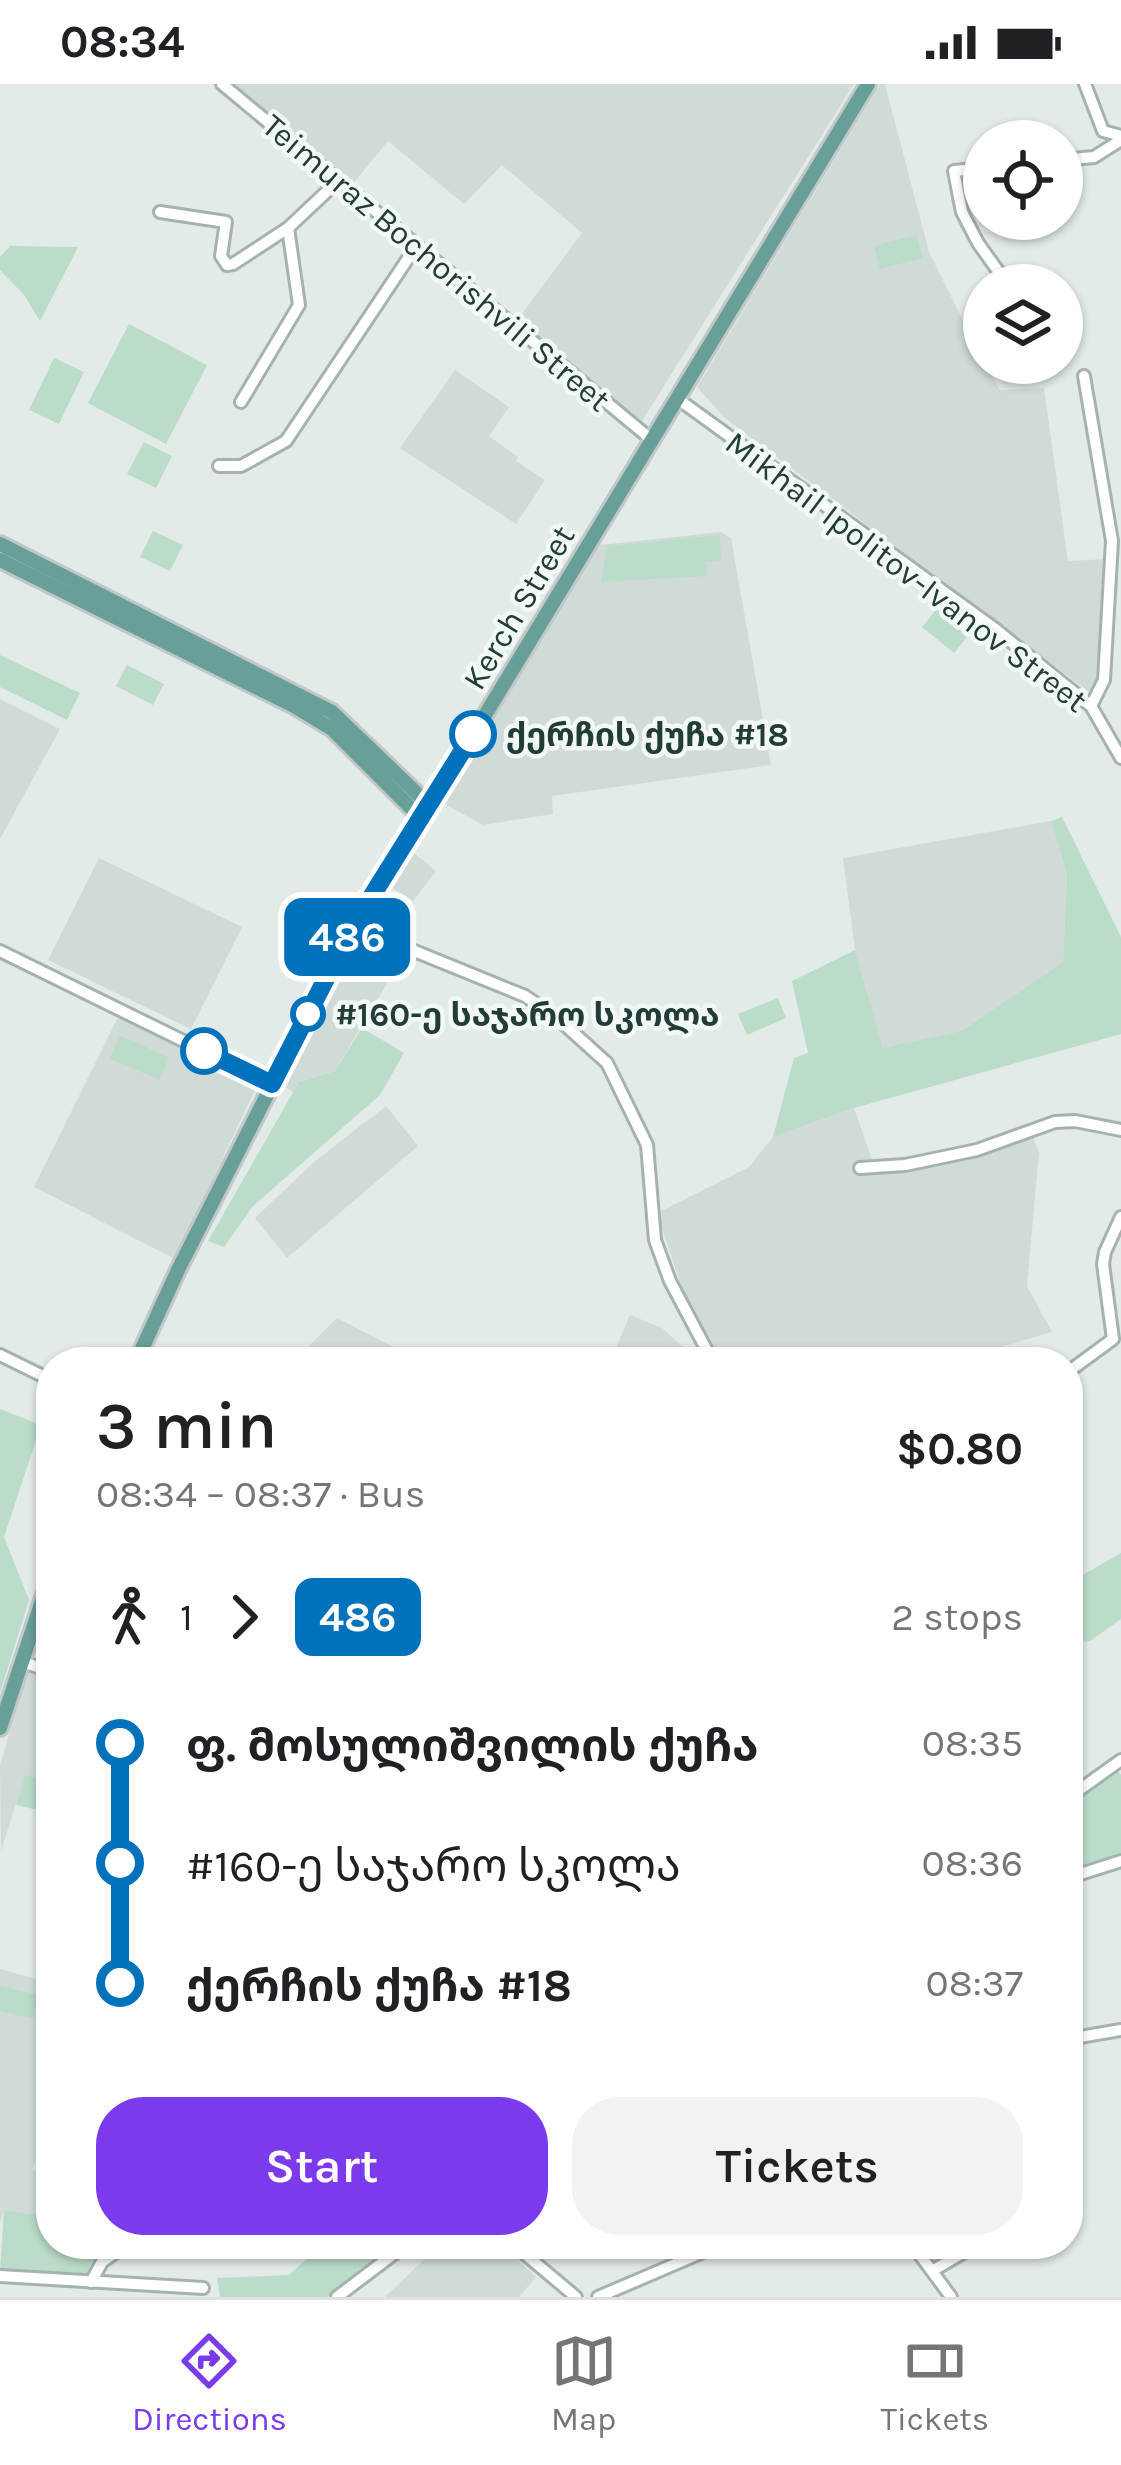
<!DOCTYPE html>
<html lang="en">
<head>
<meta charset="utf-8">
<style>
	body { margin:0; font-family:Karla,"Noto Sans Georgian",sans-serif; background:#f2f2f2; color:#202124; height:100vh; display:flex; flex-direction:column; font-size:45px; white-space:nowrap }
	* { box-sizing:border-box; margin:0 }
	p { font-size:39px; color:#757577 }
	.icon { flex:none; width:66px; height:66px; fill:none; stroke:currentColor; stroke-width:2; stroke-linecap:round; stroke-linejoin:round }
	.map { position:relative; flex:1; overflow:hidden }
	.panel { position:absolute; left:36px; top:1263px; width:1047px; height:912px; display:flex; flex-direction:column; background:#fff; border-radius:48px; box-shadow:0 3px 9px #0004 }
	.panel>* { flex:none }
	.badge { padding:0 24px; border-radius:18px; font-size:42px; line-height:78px }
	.controls { position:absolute; left:963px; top:36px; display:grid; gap:24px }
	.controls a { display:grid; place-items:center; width:120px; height:120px; border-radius:50%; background:#fff; box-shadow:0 3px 9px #0004; font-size:60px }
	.map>.badge { position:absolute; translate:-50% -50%; box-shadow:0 0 0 6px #fff }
	.legs { display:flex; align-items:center; gap:18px; height:132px; padding:0 60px; font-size:39px }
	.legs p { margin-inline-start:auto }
	.headline { display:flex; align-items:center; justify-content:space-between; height:204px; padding:0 60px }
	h1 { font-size:66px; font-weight:600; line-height:90px }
	.cta { display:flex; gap:24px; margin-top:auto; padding:24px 60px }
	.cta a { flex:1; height:138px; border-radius:48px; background:#7c3aed; color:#fff; font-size:48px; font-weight:600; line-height:138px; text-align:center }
	.cta a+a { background:#f2f2f2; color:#202124 }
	ul { padding:0 60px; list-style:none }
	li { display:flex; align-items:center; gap:42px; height:120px; font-size:45px }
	li i { display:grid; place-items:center; width:18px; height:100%; margin:0 15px; background:currentColor }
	li i::after { content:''; width:30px; height:30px; margin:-15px; border:9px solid; border-radius:50%; background:#fff }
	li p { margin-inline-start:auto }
	li:first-child i { background:linear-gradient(#0000 50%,currentColor 0) }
	li:last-child i { background:linear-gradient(currentColor 50%,#0000 0) }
	.status { display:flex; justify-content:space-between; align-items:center; height:84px; padding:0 60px; background:#fff; direction:ltr }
	.status svg { height:33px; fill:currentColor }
	.tabs { display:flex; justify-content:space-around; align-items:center; height:168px; border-top:3px solid #e0e0e0; background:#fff; font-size:33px; color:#757577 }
	.tabs a { display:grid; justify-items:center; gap:6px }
	.tabs .on { color:#7c3aed }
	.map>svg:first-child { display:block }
	.built { fill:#d0dbd7 }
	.green { fill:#bbdcc8 }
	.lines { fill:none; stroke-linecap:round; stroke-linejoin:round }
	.minor-casing { stroke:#a5b3b0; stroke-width:16 }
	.major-casing { stroke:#c1c8c7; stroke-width:20 }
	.minor { stroke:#fff; stroke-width:10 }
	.major { stroke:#689f98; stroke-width:14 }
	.line-1-casing { stroke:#fff; stroke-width:27 }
	.line-1 { stroke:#0072bc; stroke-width:18 }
	.stop-1-dot { fill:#fff; stroke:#0072bc; stroke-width:6 }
	.labels { text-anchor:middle; stroke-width:9; stroke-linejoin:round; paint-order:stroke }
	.street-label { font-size:33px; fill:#223c38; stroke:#f2f8f6 }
	.stop-label { font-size:33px; font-weight:bold; fill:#223c38; stroke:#f2f8f6; text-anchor:start }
</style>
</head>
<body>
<div class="status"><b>08:34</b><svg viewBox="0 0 49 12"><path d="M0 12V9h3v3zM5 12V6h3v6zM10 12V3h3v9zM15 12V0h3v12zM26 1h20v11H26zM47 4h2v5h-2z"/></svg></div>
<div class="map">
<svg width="1121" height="2213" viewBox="0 0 1121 2213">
	<rect width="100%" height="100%" fill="#e2ebe8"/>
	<!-- built -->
	<g class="built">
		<path d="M234,0H854L640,340L518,235L582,149L502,81L464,120L388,57L352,101Z"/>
		<path d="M880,0H885L929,168L984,279L1000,306L1044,304L1068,477L1108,475L1104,587L1093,611L725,334L697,303Z"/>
		<path d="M455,286L509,323L489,352L518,373L516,377L545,396L516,440L400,364Z"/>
		<path d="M721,448L731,454L771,681L552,712L553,730L483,741L439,717L600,461Z"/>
		<path d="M0,615L60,645L0,755Z"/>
		<path d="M1051,737L1067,791L1063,878L961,947L883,965L855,866L843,774Z"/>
		<path d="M409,765L436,787L413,817L387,801Z"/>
		<path d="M99,774L242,843L191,945L48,876Z"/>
		<path d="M359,851L404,871L335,987L299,998L293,1008L280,1000Z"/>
		<path d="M119,931L252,996L256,1004L175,1175L34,1103Z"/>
		<path d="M386,1022L418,1062L287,1174L255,1134L314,1078Z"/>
		<path d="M854,1024L876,1087L969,1073L1033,1053L1039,1069L1027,1202L1052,1248L950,1278H721L692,1235L657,1129L749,1083L773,1053Z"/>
		<path d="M630,1231L662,1244L700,1278H610Z"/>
		<path d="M337,1234L423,1278H293Z"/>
		<path d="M28,1585L51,1593V1656L39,1696L25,1692L1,1767L0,1682Z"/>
		<path d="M0,1885L51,1899L45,1941L51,1956V2024L32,2086L51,2090L48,2132L4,2126L0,2139Z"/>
		<path d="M440,2160H500L536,2193L519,2213H385Z"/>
	</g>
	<!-- green -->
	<g class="green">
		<path d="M916,151L923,174L880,185L874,162Z"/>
		<path d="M10,162L78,163L40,237L24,211L0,186V173Z"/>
		<path d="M129,240L207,281L166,360L88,319Z"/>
		<path d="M54,274L84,288L59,340L29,326Z"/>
		<path d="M144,358L172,372L156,404L127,390Z"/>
		<path d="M153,447L183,461L170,487L140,473Z"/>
		<path d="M720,451L721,477L706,478L707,492L601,498L607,462Z"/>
		<path d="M939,522L971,548L954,569L922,543Z"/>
		<path d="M0,571L80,609L67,636L0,603Z"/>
		<path d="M127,581L164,600L153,621L116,602Z"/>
		<path d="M1062,733L1121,853V950L854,1024L773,1053L794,974L808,969L792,897L855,866L883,964L961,947L1063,878L1067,791L1051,737Z"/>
		<path d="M778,914L786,934L747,951L738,930Z"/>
		<path d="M362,944L404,969L380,1011L253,1122L224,1163L208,1157L299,998L335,987Z"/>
		<path d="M120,952L169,973L160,996L110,975Z"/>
		<path d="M0,1325L41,1341L4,1453L29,1516L0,1609Z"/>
		<path d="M1121,1469V1535L1090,1557L1075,1559L1069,1499Z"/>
		<path d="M51,1656V1729L16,1721L25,1691L40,1695Z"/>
		<path d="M1117,1686L1121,1691V1770L1068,1789V1720Z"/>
		<path d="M0,1902L39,1911L33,1935L0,1927Z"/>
		<path d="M51,2097V2160H100L90,2194L0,2187L4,2126L47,2132Z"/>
		<path d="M323,2160H396L327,2213H220L217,2194L289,2191Z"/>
	</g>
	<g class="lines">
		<!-- minor casing -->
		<g class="minor-casing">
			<g id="minor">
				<path d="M222,0L652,356"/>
				<path d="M1085,0L1103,47L1121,52"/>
				<path d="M1062,76L1094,73L1121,56"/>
				<path d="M984,84L954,87L962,128L978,159L1008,201"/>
				<path d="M160,128L226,138L221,172L227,181L233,180L288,144L338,97"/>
				<path d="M1084,292L1112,457L1104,596L1091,622"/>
				<path d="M678,315L994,544L1091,622L1121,674"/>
				<path d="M241,318L299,221L288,144"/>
				<path d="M219,382H241L286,357L417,161"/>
				<path d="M353,842L525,912L556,933L607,979L647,1061L655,1156L670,1197L713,1278"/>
				<path d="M0,867L271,1000"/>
				<path d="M860,1084L905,1081L977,1066L1055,1038L1075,1037L1121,1046"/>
				<path d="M0,1271L51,1296"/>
				<path d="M1068,1288L1113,1255L1103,1180L1105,1168L1121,1133"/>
				<path d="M21,1577L51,1588"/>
				<path d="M1068,1714L1121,1676"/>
				<path d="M1068,1794L1121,1777"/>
				<path d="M1068,1955L1121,1946"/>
				<path d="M513,2160L576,2213"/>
				<path d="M912,2160L951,2213"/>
				<path d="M932,2187L978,2160"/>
				<path d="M0,2192L203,2204"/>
				<path d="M91,2198L102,2178L128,2160"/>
				<path d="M337,2213L407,2160"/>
				<path d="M598,2213L722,2160"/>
			</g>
		</g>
		<!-- major casing -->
		<g class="major-casing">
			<g id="major">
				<path d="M0,460L332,628L430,722"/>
				<path d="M0,476L294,622L332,645L422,735"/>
				<path d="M136,1278L178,1186L353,842L422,735L868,0"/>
				<path d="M0,1644L51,1490"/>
			</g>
		</g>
		<!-- minor -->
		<use href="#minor" class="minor"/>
		<!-- major -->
		<use href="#major" class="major"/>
	</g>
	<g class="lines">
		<!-- line-1 casing -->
		<g class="line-1-casing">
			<path id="line-1" d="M204,967L272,1000L353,842L473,650"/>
		</g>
		<!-- line-1 -->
		<use href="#line-1" class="line-1"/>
	</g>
	<!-- markers -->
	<g class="stop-1-dot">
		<circle cx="473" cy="650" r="21"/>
		<circle cx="308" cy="930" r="15"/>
		<circle cx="204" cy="967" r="21"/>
	</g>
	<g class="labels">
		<!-- street labels -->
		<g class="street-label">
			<text transform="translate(437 178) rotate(40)" y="12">Teimuraz Bochorishvili Street</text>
			<text transform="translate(907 487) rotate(37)" y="12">Mikhail Ipolitov-Ivanov Street</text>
			<text transform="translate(518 523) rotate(-59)" y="12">Kerch Street</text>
		</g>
		<!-- stop labels -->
		<g class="stop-label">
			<text x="506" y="662">ქერჩის ქუჩა #18</text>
			<text x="335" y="942">#160-ე საჯარო სკოლა</text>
		</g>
	</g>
</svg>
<div class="controls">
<a><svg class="icon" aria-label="locate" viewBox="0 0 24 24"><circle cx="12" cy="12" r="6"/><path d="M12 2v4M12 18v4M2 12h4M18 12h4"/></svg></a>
<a><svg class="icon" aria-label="layers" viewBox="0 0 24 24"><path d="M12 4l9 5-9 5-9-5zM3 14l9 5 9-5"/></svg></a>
</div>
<b class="badge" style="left:347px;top:853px;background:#0072bc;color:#fff">486</b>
<section class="panel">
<div class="headline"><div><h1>3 min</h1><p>08:34 – 08:37 · Bus</p></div><b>$0.80</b></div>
<div class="legs"><svg class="icon" aria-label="walk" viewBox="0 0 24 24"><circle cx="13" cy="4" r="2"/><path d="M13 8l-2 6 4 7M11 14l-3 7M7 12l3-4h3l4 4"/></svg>1<svg class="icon" aria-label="forward" viewBox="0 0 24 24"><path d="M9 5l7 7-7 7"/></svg><b class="badge" style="background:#0072bc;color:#fff">486</b><p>2 stops</p></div>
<ul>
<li><i style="color:#0072bc"></i><b>ფ. მოსულიშვილის ქუჩა</b><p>08:35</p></li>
<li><i style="color:#0072bc"></i><span>#160-ე საჯარო სკოლა</span><p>08:36</p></li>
<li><i style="color:#0072bc"></i><b>ქერჩის ქუჩა #18</b><p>08:37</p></li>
</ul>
<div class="cta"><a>Start</a><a>Tickets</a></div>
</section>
</div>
<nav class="tabs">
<a class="on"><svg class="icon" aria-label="directions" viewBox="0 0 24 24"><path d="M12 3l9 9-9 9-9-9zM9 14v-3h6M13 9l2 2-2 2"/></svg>Directions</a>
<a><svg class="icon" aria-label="map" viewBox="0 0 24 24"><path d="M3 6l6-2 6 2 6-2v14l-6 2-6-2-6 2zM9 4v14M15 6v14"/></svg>Map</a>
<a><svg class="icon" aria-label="tickets" viewBox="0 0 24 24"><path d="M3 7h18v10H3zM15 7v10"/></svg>Tickets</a>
</nav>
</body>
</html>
